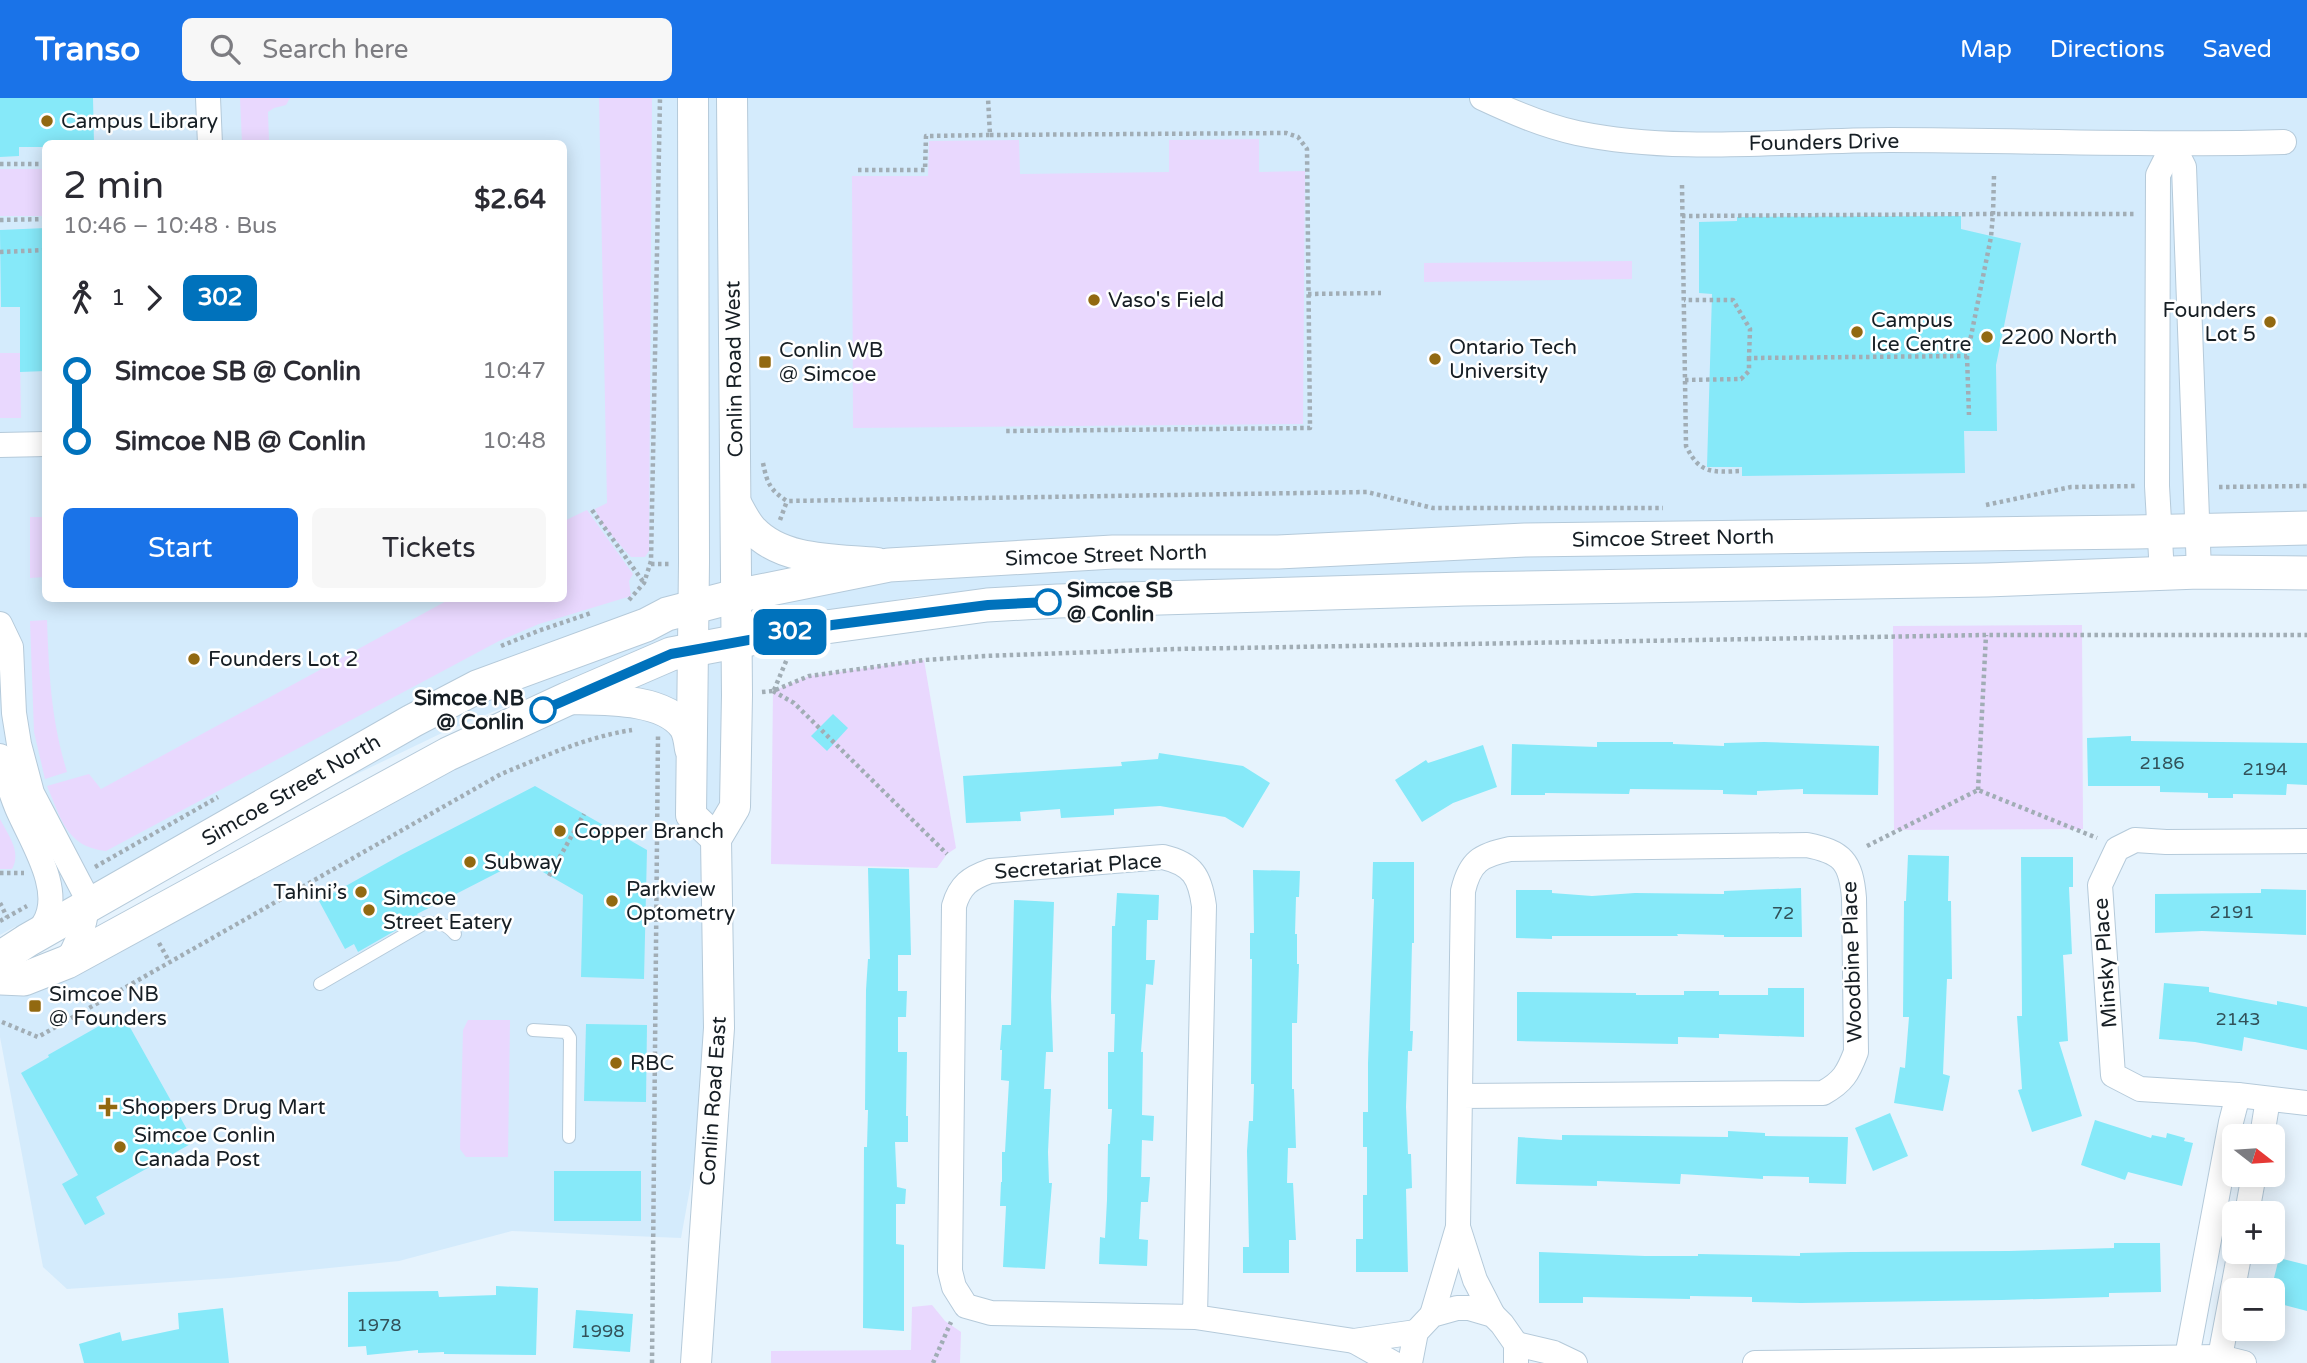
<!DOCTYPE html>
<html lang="en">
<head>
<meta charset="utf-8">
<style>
	body { margin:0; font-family:"Varela Round",sans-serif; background:#f7f7f7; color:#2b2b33; height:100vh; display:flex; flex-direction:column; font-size:26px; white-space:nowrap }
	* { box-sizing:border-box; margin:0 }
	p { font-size:23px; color:#7c7c81 }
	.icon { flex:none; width:38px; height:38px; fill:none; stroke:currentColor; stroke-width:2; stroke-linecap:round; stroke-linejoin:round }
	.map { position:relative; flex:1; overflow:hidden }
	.details { position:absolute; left:42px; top:42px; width:525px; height:462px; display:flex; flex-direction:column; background:#fff; border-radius:10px; box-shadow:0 4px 18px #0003 }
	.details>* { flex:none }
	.badge { padding:0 14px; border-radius:10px; font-size:24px; line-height:46px }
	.needle { width:46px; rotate:107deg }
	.fabs { position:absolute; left:2222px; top:1026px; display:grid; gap:14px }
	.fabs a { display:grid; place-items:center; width:63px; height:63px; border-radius:10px; background:#fff; box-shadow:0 4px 18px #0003; font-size:35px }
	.map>.badge { position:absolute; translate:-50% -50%; box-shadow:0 0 0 4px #fff }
	.legs { display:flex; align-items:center; gap:10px; height:77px; padding:0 21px; font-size:23px }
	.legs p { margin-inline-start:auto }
	.overview { display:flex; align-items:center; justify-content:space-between; height:119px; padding:0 21px }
	h1 { font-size:38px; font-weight:600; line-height:52px }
	.button { display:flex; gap:14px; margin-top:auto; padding:14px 21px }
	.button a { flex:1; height:80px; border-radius:10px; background:#1a73e8; color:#fff; font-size:28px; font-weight:600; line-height:80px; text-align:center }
	.button a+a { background:#f7f7f7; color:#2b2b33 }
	ul { padding:0 21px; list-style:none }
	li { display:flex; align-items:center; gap:24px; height:70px; font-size:26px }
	li i { display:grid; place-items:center; width:10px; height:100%; margin:0 9px; background:currentColor }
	li i::after { content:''; width:18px; height:18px; margin:-9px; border:5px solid; border-radius:50%; background:#fff }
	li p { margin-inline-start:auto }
	li:first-child i { background:linear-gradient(#0000 50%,currentColor 0) }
	li:last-child i { background:linear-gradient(currentColor 50%,#0000 0) }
	header { display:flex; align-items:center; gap:42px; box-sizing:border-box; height:98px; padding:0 35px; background:#1a73e8; color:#fff }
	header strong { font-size:33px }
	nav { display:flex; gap:38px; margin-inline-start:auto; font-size:24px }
	.search { width:490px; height:63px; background:#f7f7f7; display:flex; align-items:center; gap:18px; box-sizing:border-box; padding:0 24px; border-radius:10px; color:#7c7c81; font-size:26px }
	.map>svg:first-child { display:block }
	.built { fill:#d4ebfc; fill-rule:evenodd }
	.green { fill:#e9d8fe }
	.building { fill:#86e9f9 }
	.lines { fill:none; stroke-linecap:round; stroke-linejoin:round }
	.service-casing { stroke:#b5cada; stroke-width:14 }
	.minor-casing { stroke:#b5cada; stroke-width:26 }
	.tertiary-casing { stroke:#b5cada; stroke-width:32 }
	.secondary-casing { stroke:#b5cada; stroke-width:35 }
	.path { stroke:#a1adb5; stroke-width:4.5; stroke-dasharray:3.5 3.5; stroke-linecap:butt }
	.service { stroke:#fff; stroke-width:12 }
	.minor { stroke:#fff; stroke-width:24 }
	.tertiary { stroke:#fff; stroke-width:30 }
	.secondary { stroke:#fff; stroke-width:33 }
	.line-1-casing { stroke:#fff; stroke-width:16 }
	.line-1 { stroke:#0072bc; stroke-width:10 }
	.poi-dot { fill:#926911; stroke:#fff; stroke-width:2.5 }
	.stop-1-dot { fill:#fff; stroke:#0072bc; stroke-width:3.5 }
	.labels { text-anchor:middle; stroke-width:5; stroke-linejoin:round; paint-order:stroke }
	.number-label { font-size:18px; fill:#325159 }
	.poi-label { font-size:21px; fill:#161e24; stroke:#fff; text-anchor:start }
	.street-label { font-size:21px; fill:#161e24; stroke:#fff }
	.stop-label { font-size:21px; font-weight:bold; fill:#161e24; stroke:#fff; text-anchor:start }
</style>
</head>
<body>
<header>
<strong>Transo</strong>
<div class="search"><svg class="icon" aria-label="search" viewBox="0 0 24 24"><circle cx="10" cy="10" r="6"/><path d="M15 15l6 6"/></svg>Search here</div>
<nav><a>Map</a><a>Directions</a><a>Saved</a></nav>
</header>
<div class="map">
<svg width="2307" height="1265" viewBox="0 0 2307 1265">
	<rect width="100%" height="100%" fill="#e6f3fd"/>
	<!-- built -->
	<g class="built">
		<path d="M0,0H2307V480L1067,486L918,498L665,543L444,634L128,786L0,859L16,828L0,837ZM46,46H564V500H46Z"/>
		<path d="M736,543L737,597L716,741L719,930L681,1140L512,1133L399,1163L230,1180L67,1191L43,1169L0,939V880L153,804Z"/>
	</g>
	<!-- green -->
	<g class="green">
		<path d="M240,0H290L286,7L274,10L268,14L269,43H285L286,45H242Z"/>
		<path d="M599,0H652L649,453L645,459H631L603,428L595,411L607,405Z"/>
		<path d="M1259,41V74L1305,73L1303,326L853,330L852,78H928L929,43L1019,42L1020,76L1169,74V42Z"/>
		<rect x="0" y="71" width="45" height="47"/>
		<path d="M1632,163V181L1424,184V165Z"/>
		<path d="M0,255H20L21,320H0Z"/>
		<path d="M587,412L633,476L629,483L631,498L539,526L499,543L106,753C66,749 61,720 47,688L89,676L101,691L450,501L564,500V423Z"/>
		<path d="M30,419H45V479L30,480Z"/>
		<path d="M47,522C49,577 51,621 67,674L45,681L34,634L30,523Z"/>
		<path d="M2082,527L2083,731L1894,732L1893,528Z"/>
		<path d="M924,562L956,750L947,756L937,770L771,766L773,593L809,578Z"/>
		<path d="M0,721C8,737 22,754 12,771H0Z"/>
		<path d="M468,922H510L508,1059H466L460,1051L463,932Z"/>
		<path d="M932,1207L945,1223L961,1234L960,1265H771V1253L911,1252L912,1209Z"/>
	</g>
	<!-- building -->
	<g class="building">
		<path d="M0,0H93L94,46H46V49H19V58L0,59Z"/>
		<path d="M1961,118V131L2021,145L1996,267L1997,333H1964L1965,375L1742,378V369H1707L1712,196L1699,195V124L1737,123V119Z"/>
		<path d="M46,130V273L20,274V209H1L0,132Z"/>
		<path d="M833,616L848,630L827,653L811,638Z"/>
		<path d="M2131,638V643L2307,645V687L2287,686L2286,697L2233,696V700H2208V695L2160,694V688H2088L2087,640Z"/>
		<path d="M1597,644H1673V646L1724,648V645L1764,644L1879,648L1878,697L1803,696V691L1757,693V697L1723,696V692L1630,691L1629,696L1545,695V697H1511L1512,646L1597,649Z"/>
		<path d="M1483,647L1497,689L1453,705L1422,724L1395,682L1426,662L1428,665Z"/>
		<path d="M1159,655L1243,668L1270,685L1243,730L1225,719L1160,708L1114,711V717L1061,720L1060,711L1020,714L1021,723L966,725L963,678L1122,668L1121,664L1158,661Z"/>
		<path d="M535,688L647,752L644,881L581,879L583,797L522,762L417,816L419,819L358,854L354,846L345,851L319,803L401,757Z"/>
		<path d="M1908,757L1949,758L1948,803H1951L1952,881H1947L1943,976L1950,978L1943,1013L1894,1005L1900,969L1905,970L1909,919H1903L1904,803H1906Z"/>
		<path d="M2021,759H2073V789H2069L2072,856L2063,857L2068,943L2059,944L2082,1018L2032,1034L2018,992L2022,991L2017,918H2022Z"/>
		<path d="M1373,764H1414V845H1412L1410,933H1413L1412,953H1408L1406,1009L1408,1056H1411L1412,1090L1406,1091L1408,1174H1356V1141H1363V1097H1367V1049H1363V1014H1368V965L1374,801H1372Z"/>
		<path d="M868,770L909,771L911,857H898V893H907L906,919H898V954H907L906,1018H908V1044H895L897,1089L906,1091L905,1106H896V1146L904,1147V1233L863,1230L864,1049H867L868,1012H865L866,892L868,861H870Z"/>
		<path d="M1253,772L1300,773L1299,799H1296L1295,836H1297V866H1299L1297,925H1292V991H1294L1296,1050H1288L1287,1085H1293L1296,1142H1289V1175H1243V1149H1249L1247,1053L1249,1023H1253L1254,986H1251L1252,861H1250V835H1254Z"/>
		<path d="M1801,790L1802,839H1724V837L1677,836L1678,838H1552V841L1516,840V792H1552V795L1592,798L1635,795L1724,796V793Z"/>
		<path d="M2261,791L2306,792V837L2202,833L2155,835V796L2261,795Z"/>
		<path d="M1117,795L1159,797L1158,822H1147L1146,862H1155L1153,887L1146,886L1141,954H1143L1142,1017L1154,1018L1153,1043L1142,1042L1141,1079H1150L1148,1104H1141L1139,1141L1148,1142L1147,1168L1099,1166L1100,1139L1105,1140L1107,1102L1108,1046H1110L1112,1011H1108V954H1114L1115,916H1111L1112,828H1115Z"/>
		<path d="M1014,802L1054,804L1051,899L1053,954H1046L1044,991H1051L1048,1054L1049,1085H1052L1045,1171L1003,1169L1006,1108H1000L1001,1084H1002V1054H1005L1009,983L1001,982L1002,952H1000L1002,927H1011Z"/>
		<path d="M2164,885L2209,889V894L2277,907V903L2307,909V952L2244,939L2242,953L2195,944L2159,941Z"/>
		<path d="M1768,890H1804V939L1719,936V940L1678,939V946L1517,943V894L1636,895V897H1684V893H1719V897H1768Z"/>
		<path d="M122,915L194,1044L96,1099L105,1116L85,1127L62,1086L78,1077L21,975L49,959L48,957Z"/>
		<path d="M586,926L647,927L646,1004L584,1003Z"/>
		<path d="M1890,1015L1908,1058L1873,1073L1855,1030Z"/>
		<path d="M2095,1022L2151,1040L2152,1037L2166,1040L2167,1035L2185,1040L2184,1043L2193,1045L2182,1088L2128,1074L2125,1082L2081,1067Z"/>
		<path d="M1728,1033L1765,1035V1038L1848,1039L1846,1086L1809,1085V1079L1763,1078V1081L1681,1076L1680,1086L1597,1083V1088L1516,1086L1518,1039L1562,1042V1037L1728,1039Z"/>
		<rect x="554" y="1073" width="87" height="50"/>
		<path d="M2114,1145H2160L2161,1194L2109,1195V1199L2002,1202L1801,1205L1752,1204V1199L1690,1198V1201L1583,1199V1205H1539V1154L1645,1158H1698V1156L1800,1158V1155L1852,1154L2009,1153L2114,1150Z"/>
		<path d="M2279,1160L2307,1167V1213L2273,1204V1184Z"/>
		<path d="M496,1188L538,1190L536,1257L444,1256V1254L418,1255V1252L367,1257L366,1248L348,1249V1194L438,1193L439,1199L496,1197Z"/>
		<path d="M223,1210L229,1265H84L79,1246L120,1234L122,1243L179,1231L178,1215Z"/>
		<path d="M576,1212L633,1216L630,1254L573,1250Z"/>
	</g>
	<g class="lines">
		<!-- service casing -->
		<g class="service-casing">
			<g id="service">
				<path d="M320,886L425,825C439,825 446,825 455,836"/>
				<path d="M533,932L566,934L570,940L569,1039"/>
			</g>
		</g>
		<!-- minor casing -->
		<g class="minor-casing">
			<g id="minor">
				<path d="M208,0L210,46"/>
				<path d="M1482,0C1512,14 1544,28 1577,35C1678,56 1788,42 1890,42C2021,42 2152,48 2284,44"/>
				<path d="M2173,47L2184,69L2199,474"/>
				<path d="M0,347L46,346"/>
				<path d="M2162,476L2157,388L2158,77L2173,47"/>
				<path d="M0,526L11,549L14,615L19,646L32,695L86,798C89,823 78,842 67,864"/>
				<path d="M0,658C5,676 10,693 17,710C30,741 66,794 43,827C40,832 35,835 31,839"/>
				<path d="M2307,743L2166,744L2135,742L2117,751L2100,787L2113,977L2140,991L2238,997L2307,1005"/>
				<path d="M2262,1038L2268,1001"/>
				<path d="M2247,1115L2254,1076"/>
				<path d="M1458,1129L1475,1182L1493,1217"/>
				<path d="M1432,1217L1458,1129L1463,793C1470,763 1481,757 1510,751L1807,747C1842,754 1851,763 1854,800L1856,954C1848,975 1843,984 1823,995L1461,998"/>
				<path d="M1195,1219L1204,808C1200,779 1193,766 1163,759L990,773C970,780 960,787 954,808L950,1173L954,1189L966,1208L991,1215L1195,1219L1354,1243L1416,1234"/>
				<path d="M1354,1243L1393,1265"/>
				<path d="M1516,1246L1554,1255L1575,1265"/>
				<path d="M2187,1259L2231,1024L2238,997"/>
				<path d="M2220,1259L2240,1153"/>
				<path d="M1410,1265L1416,1234L1432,1217L1457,1210H1469L1493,1217L1502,1226L1516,1246V1265"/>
				<path d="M1755,1265L2220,1259L2244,1265"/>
			</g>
		</g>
		<!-- tertiary casing -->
		<g class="tertiary-casing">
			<g id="tertiary">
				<path d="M693,0L694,464L691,717L716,741"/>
				<path d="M736,405C741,414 746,425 753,432C783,464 837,461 877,465"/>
				<path d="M567,601C600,602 663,599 684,629C688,635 689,644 690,651"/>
				<path d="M696,1265L719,930L716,741L735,709L737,597L732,0"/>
			</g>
		</g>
		<!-- secondary casing -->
		<g class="secondary-casing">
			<g id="secondary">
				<path d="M0,865L8,855L28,842L412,623L477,589L646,527L667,516L736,498L889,467L1113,454H1278L1525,442L2135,434L2307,430"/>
				<path d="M0,880L24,881L67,864L448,656L567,601L671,556L782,535L987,507L1058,503L1463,491L1987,482L2199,474L2307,475"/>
			</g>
		</g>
		<!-- path -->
		<g class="path">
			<path d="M990,37L1286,35L1298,39L1307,51L1310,330L1006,333"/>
			<path d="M0,66H46"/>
			<path d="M858,72H925L926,38L990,37L988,0"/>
			<path d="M1994,78L1993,116H2134"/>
			<path d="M1682,87L1686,348C1700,377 1713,374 1742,373"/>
			<path d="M1682,118L1993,116L1991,139L1967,258L1749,260L1750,231L1733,202H1684"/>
			<path d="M0,122L46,121"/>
			<path d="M0,154L46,152"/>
			<path d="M1308,196L1381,195"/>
			<path d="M1967,258L1969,317"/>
			<path d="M1685,282L1741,281L1749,273V260"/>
			<path d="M763,365C767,385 770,392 787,403L1367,394L1433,410H1663"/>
			<path d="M2219,389L2307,388"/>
			<path d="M1986,407L2071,389L2137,388"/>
			<path d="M592,412L644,485"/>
			<path d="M780,422L787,403"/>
			<path d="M651,466H671"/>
			<path d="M629,502L644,485L651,463L660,0"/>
			<path d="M501,548L538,533L591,515"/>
			<path d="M774,592L787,561"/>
			<path d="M773,593L794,605L947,756"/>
			<path d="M762,594L773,593L809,578L924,562L985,558L1176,551L1986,537H2307"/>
			<path d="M1978,692L1986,537"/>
			<path d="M1867,748L1978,692L2097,740"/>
			<path d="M95,769L218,699"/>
			<path d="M0,775H24"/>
			<path d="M549,778L584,716"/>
			<path d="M0,805L7,819"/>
			<path d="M0,823L27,808"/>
			<path d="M159,845L169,863"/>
			<path d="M2,924L38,939L501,676C543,659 586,639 632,632"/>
			<path d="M652,1265L658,638"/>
			<path d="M933,1265L951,1224"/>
		</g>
		<!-- service -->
		<use href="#service" class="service"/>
		<!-- minor -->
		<use href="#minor" class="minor"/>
		<!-- tertiary -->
		<use href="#tertiary" class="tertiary"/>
		<!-- secondary -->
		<use href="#secondary" class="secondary"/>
	</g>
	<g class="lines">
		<!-- line-1 casing -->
		<g class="line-1-casing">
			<path id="line-1" d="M543,612L671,556L832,527L988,507L1048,504"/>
		</g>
		<!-- line-1 -->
		<use href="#line-1" class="line-1"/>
	</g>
	<!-- markers -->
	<g class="poi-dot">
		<circle cx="47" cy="23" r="7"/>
		<circle cx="1094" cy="202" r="7"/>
		<circle cx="2270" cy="224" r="7"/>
		<circle cx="1857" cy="234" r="7"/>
		<circle cx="1987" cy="239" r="7"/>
		<circle cx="1435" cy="261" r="7"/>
		<rect x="758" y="257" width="14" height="14" rx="3.5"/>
		<circle cx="194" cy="561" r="7"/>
		<circle cx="560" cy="733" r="7"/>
		<circle cx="470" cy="764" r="7"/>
		<circle cx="361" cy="794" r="7"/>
		<circle cx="612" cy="803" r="7"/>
		<circle cx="369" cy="812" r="7"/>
		<rect x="28" y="901" width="14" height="14" rx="3.5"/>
		<circle cx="616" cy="965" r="7"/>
		<path d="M104.5 998.5h7v7h7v7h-7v7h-7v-7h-7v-7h7z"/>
		<circle cx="120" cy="1049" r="7"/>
	</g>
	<g class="stop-1-dot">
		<circle cx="1048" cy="504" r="12"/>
		<circle cx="543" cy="612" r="12"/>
	</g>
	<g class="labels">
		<!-- number labels -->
		<g class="number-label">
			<text x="2162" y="671">2186</text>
			<text x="2265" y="677">2194</text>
			<text x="2232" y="820">2191</text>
			<text x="1783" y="821">72</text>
			<text x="2238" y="927">2143</text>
			<text x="379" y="1233">1978</text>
			<text x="602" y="1239">1998</text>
		</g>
		<!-- poi labels -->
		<g class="poi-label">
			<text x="61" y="30">Campus Library</text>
			<text x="1108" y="209">Vaso's Field</text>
			<text x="2256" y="219" text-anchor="end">Founders<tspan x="2256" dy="24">Lot 5</tspan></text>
			<text x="1871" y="229">Campus<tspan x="1871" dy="24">Ice Centre</tspan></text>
			<text x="2001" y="246">2200 North</text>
			<text x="1449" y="256">Ontario Tech<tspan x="1449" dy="24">University</tspan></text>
			<text x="779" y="259">Conlin WB<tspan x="779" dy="24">@ Simcoe</tspan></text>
			<text x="208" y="568">Founders Lot 2</text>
			<text x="574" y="740">Copper Branch</text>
			<text x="484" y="771">Subway</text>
			<text x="626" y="798">Parkview<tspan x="626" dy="24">Optometry</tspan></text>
			<text x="347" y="801" text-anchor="end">Tahini’s</text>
			<text x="383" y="807">Simcoe<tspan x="383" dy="24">Street Eatery</tspan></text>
			<text x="49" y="903">Simcoe NB<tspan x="49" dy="24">@ Founders</tspan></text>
			<text x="630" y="972">RBC</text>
			<text x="122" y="1016">Shoppers Drug Mart</text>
			<text x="134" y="1044">Simcoe Conlin<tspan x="134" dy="24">Canada Post</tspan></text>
		</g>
		<!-- street labels -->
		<g class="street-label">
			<text transform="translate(1824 44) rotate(-1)" y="7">Founders Drive</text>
			<text transform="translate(734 271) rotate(-91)" y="7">Conlin Road West</text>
			<text transform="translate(1673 440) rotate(-1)" y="7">Simcoe Street North</text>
			<text transform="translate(1106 457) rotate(-2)" y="7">Simcoe Street North</text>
			<text transform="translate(291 692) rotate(-30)" y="7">Simcoe Street North</text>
			<text transform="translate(1078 768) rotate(-4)" y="7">Secretariat Place</text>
			<text transform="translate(1852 864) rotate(-92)" y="7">Woodbine Place</text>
			<text transform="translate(2105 865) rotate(-94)" y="7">Minsky Place</text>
			<text transform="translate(713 1003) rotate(-86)" y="7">Conlin Road East</text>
		</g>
		<!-- stop labels -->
		<g class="stop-label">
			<text x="1067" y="499">Simcoe SB<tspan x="1067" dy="24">@ Conlin</tspan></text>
			<text x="524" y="607" text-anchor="end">Simcoe NB<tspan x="524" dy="24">@ Conlin</tspan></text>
		</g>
	</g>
</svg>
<div class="fabs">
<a><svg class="needle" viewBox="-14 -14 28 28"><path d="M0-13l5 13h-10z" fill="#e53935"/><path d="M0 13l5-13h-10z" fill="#7c7c81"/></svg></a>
<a>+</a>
<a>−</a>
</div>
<b class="badge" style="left:790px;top:534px;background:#0072bc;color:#fff">302</b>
<section class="details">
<div class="overview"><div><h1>2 min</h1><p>10:46 – 10:48 · Bus</p></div><b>$2.64</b></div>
<div class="legs"><svg class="icon" aria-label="walk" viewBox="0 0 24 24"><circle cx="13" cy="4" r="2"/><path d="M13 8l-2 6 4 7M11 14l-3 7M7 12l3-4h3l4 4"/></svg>1<svg class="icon" aria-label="forward" viewBox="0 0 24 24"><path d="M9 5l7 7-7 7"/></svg><b class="badge" style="background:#0072bc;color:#fff">302</b></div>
<ul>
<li><i style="color:#0072bc"></i><b>Simcoe SB @ Conlin</b><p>10:47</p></li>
<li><i style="color:#0072bc"></i><b>Simcoe NB @ Conlin</b><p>10:48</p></li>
</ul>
<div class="button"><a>Start</a><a>Tickets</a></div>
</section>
</div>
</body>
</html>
